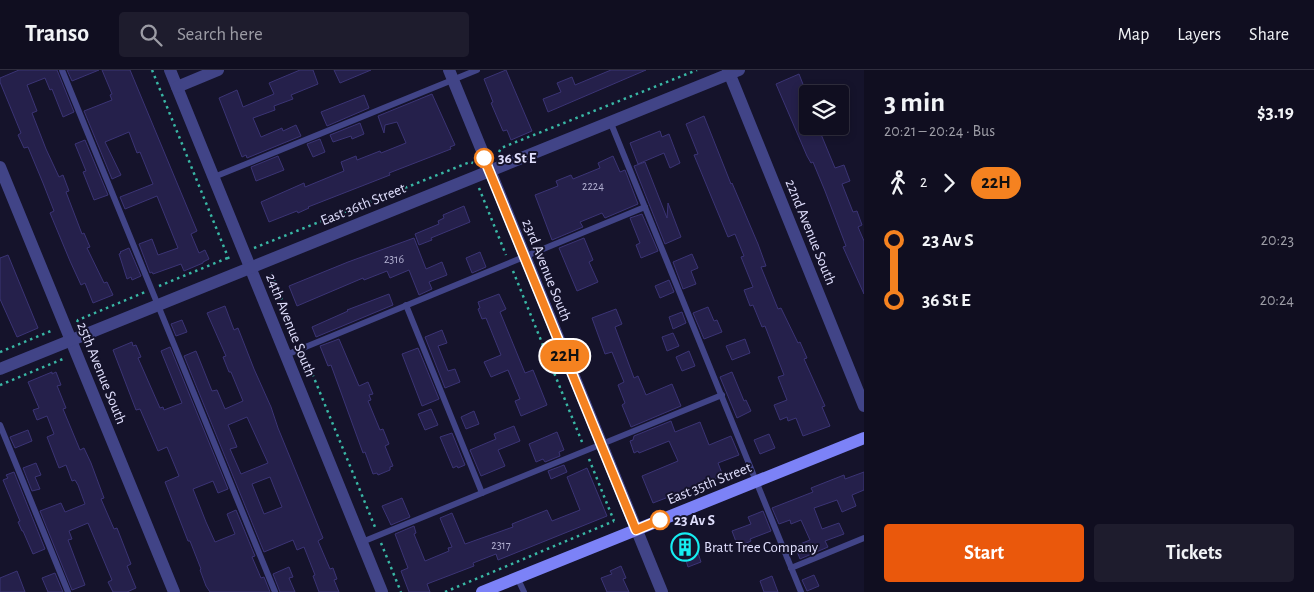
<!DOCTYPE html>
<html lang="en">
<head>
<meta charset="utf-8">
<style>
	body { margin:0; font-family:"Alegreya Sans",sans-serif; background:#1e1c2d; color:#f1f3f6; height:100vh; display:flex; flex-direction:column; font-size:19px; white-space:nowrap }
	* { box-sizing:border-box; margin:0 }
	p { font-size:16px; color:#9c9ca5 }
	.icon { flex:none; width:28px; height:28px; fill:none; stroke:currentColor; stroke-width:2; stroke-linecap:round; stroke-linejoin:round }
	.map { position:relative; flex:1; overflow:hidden }
	.details { display:flex; flex-direction:column; background:#100e20; width:450px }
	.details>* { flex:none }
	.badge { padding:0 10px; border-radius:16px; font-size:18px; line-height:32px }
	.tools { position:absolute; left:799px; top:15px; display:grid; gap:10px }
	.tools a { display:grid; place-items:center; width:50px; height:50px; border-radius:5px; background:#100e20; box-shadow:0 2px 8px #0003,0 0 0 1px #302e3e; font-size:25px }
	.map>.badge { position:absolute; translate:-50% -50%; box-shadow:0 0 0 2px #fff }
	.legs { display:flex; align-items:center; gap:8px; height:55px; padding:0 20px; font-size:16px }
	.legs p { margin-inline-start:auto }
	.overview { display:flex; align-items:center; justify-content:space-between; height:85px; padding:0 20px }
	h1 { font-size:28px; font-weight:600; line-height:38px }
	.button { display:flex; gap:10px; margin-top:auto; padding:10px 20px }
	.button a { flex:1; height:58px; border-radius:5px; background:#ea580c; color:#fff; font-size:20px; font-weight:600; line-height:58px; text-align:center }
	.button a+a { background:#1e1c2d; color:#f1f3f6 }
	ul { padding:0 20px; list-style:none }
	li { display:flex; align-items:center; gap:18px; height:60px; font-size:19px }
	li i { display:grid; place-items:center; width:8px; height:100%; margin:0 6px; background:currentColor }
	li i::after { content:''; width:12px; height:12px; margin:-6px; border:4px solid; border-radius:50%; background:#100e20 }
	li p { margin-inline-start:auto }
	li:first-child i { background:linear-gradient(#0000 50%,currentColor 0) }
	li:last-child i { background:linear-gradient(currentColor 50%,#0000 0) }
	header { display:flex; align-items:center; gap:30px; box-sizing:border-box; height:70px; padding:0 25px; background:#100e20; border-bottom:1px solid #302e3e }
	header strong { font-size:24px }
	nav { display:flex; gap:28px; margin-inline-start:auto; font-size:18px }
	.search { width:350px; height:45px; background:#1e1c2d; display:flex; align-items:center; gap:12px; box-sizing:border-box; padding:0 18px; border-radius:5px; color:#9c9ca5; font-size:19px }
	main { display:flex; flex:1; min-height:0 }
	.map>svg:first-child { display:block }
	.building { fill:#25204b; stroke:#3b3475; fill-rule:evenodd }
	.lines { fill:none; stroke-linecap:round; stroke-linejoin:round }
	.path { stroke:#39b7a5; stroke-width:2.5; stroke-dasharray:2.5 4; stroke-linecap:butt }
	.lane { stroke:#414487; stroke-width:6 }
	.street { stroke:#414487; stroke-width:12 }
	.secondary { stroke:#7c82f7; stroke-width:12 }
	.line-1-casing { stroke:#fff; stroke-width:11 }
	.line-1 { stroke:#f58220; stroke-width:8 }
	.stop-1-dot { fill:#fff; stroke:#f58220; stroke-width:2.5 }
	.labels { text-anchor:middle; stroke-width:4; stroke-linejoin:round; paint-order:stroke }
	.number-label { font-size:12px; fill:#b1afd0 }
	.stop-label { font-size:15px; font-weight:bold; fill:#e0dffd; stroke:#15132b; text-anchor:start }
	.street-label { font-size:15px; fill:#e0dffd; stroke:#15132b }
	.poi-label { font-size:15px; fill:#e0dffd; stroke:#15132b; text-anchor:start }
</style>
</head>
<body>
<header>
<strong>Transo</strong>
<div class="search"><svg class="icon" aria-label="search" viewBox="0 0 24 24"><circle cx="10" cy="10" r="6"/><path d="M15 15l6 6"/></svg>Search here</div>
<nav><a>Map</a><a>Layers</a><a>Share</a></nav>
</header>
<main>
<div class="map">
<svg width="864" height="522" viewBox="0 0 864 522">
	<rect width="100%" height="100%" fill="#15132b"/>
	<!-- building -->
	<g class="building">
		<path d="M19,0H57L74,42L63,47L52,19L50,20L45,8L27,15L37,41L32,43L46,79L59,107L63,105L69,121L66,122L82,164L84,163L90,177L87,178L104,213L107,212L113,225L93,233L85,213L81,215L70,191L50,143L54,141L43,113L28,77L24,78L18,65L21,63L0,12V8Z"/>
		<path d="M67,0H99L72,11Z"/>
		<path d="M102,0H130L197,161L191,164L199,183L205,180L209,189L203,192V193L184,201L181,194L153,204L152,202L150,203L139,174L152,169L158,185L178,178L157,126L125,139L120,127L153,114L140,82L137,83L129,62L105,72L121,105L112,109L84,41L112,30L110,25L112,24Z"/>
		<path d="M300,0H313L318,14L291,25L293,29L274,36L275,40L253,48L261,67L282,58L283,61L296,55L301,66L247,88L246,85L242,87L219,28L237,20L243,37L274,24L269,13Z"/>
		<path d="M334,0H371L340,13Z"/>
		<path d="M506,0L532,61L511,70L507,60L503,61L491,33L493,32L484,9Z"/>
		<path d="M611,0H646L548,42L543,29L561,22L557,13L572,7L575,15Z"/>
		<path d="M799,4L806,22L803,23L808,33V61L818,57L835,98L844,95L850,111L842,114L853,142L857,141L862,155L858,157L864,171V224L843,177L846,176L825,121L813,92L811,93L807,86L776,14Z"/>
		<path d="M432,24L455,75L450,77L451,79L389,103L390,105L308,137L309,138L298,143L297,141L269,152L261,132L304,113L305,117L344,101L341,92L356,86L357,90L380,81L381,83L406,73L397,52L385,55L384,63L378,46Z"/>
		<path d="M364,25L369,38L327,56L321,42Z"/>
		<path d="M704,46L731,114L732,113L758,174L766,196L761,197L778,239L781,238L798,273L800,272L807,288L804,289L825,336L822,337L830,356L803,366L796,348L788,351L787,347L780,350L774,335L787,330L778,307L784,305L765,256L762,257L753,235L750,236L744,220L753,217L741,187L744,186L735,164L728,167L694,85L698,84L686,54Z"/>
		<path d="M360,53L364,64L352,69L351,66L333,72L330,65Z"/>
		<path d="M660,61L662,67L669,64L680,93L670,98L664,83L638,94L630,73Z"/>
		<path d="M320,69L325,82L313,87L307,74Z"/>
		<path d="M85,70L108,125L94,130L83,102L86,101L75,74Z"/>
		<path d="M278,86L284,100L256,111L251,97Z"/>
		<path d="M613,86L620,102L625,100L638,134L605,148L602,143L580,152L583,157L552,170L535,125L558,116L556,111L571,105L573,109L600,98L598,93Z"/>
		<path d="M645,92L667,148L668,133L681,167L665,174L634,96Z"/>
		<path d="M464,136L470,152L431,168L432,170L419,175L415,164L439,154L438,151L444,148L443,145Z"/>
		<path d="M642,144L658,181L641,188L636,175L640,173L630,148Z"/>
		<path d="M414,168L426,199L442,192L447,205L429,212L432,219L419,225L409,200L390,208L387,201L364,210L363,208L297,236L289,216L348,192Z"/>
		<path d="M584,168L593,190L589,192L598,212L577,221L559,178Z"/>
		<path d="M129,178L141,206L132,210L131,207L127,209L119,184L121,183L120,182Z"/>
		<path d="M480,182L486,197L472,203L466,188Z"/>
		<path d="M692,184L698,198L691,201L696,214L683,219L673,192Z"/>
		<path d="M8,185L38,258L17,267L0,229V188Z"/>
		<path d="M669,210L674,222L660,228L655,216Z"/>
		<path d="M389,224L393,235L316,267L312,257L348,241L347,240Z"/>
		<path d="M499,224L506,239L500,242L525,303L533,300L547,335L521,346L515,331L520,329L508,300L491,307L484,292L501,285L486,248L482,249L478,239L480,238L478,232Z"/>
		<path d="M225,236L234,260L238,258L254,299L271,337L278,358L323,468L318,471L330,499L333,498L337,509L334,510L339,522H319L313,506L315,505L304,477L297,480L293,470L264,482L184,286L196,281L212,321L217,320L225,339L243,331L231,302H229L223,287L226,286L207,243ZM247,347L268,393L241,404L230,379L237,377L228,355ZM270,407L282,437L264,444L252,414Z"/>
		<path d="M708,237L714,251L717,250L722,262L704,269L693,243Z"/>
		<path d="M616,239L622,254L615,257L634,308L638,306L646,325L672,314L681,336L631,357L622,335L625,333L618,315L624,312L612,282L605,284L592,248Z"/>
		<path d="M682,242L686,253L673,259L669,247Z"/>
		<path d="M182,250L187,262L176,266L171,254Z"/>
		<path d="M442,260L447,273L438,276L448,301L455,299L460,312L445,318L425,267Z"/>
		<path d="M673,263L679,276L667,281L662,267Z"/>
		<path d="M339,269L359,316L368,312L373,324L369,325L371,330L368,331L380,360L383,359L389,374L385,376L393,396L390,397V400L378,405L377,403L373,404L365,382L363,383L331,295L328,296L320,276Z"/>
		<path d="M745,269L750,283L732,290L726,276Z"/>
		<path d="M132,272L133,276L136,275L141,287L138,288L160,338L163,337L164,340L182,333L161,281L170,277L228,419L218,423L213,411L193,419L206,452L215,472L235,464L227,444L236,440L255,486L252,487L261,508L264,507L270,522H210L206,516L200,500L201,499L190,471H188L165,412L179,406L167,377L158,381L140,339L136,340L113,280Z"/>
		<path d="M418,278L439,329L422,336L402,284Z"/>
		<path d="M689,281L695,296L682,301L676,287Z"/>
		<path d="M52,302V304L56,302L61,315L57,316L58,318L66,338L63,339L80,380L84,378L91,393L104,428L101,429L114,459L117,458L131,494L127,496L136,518L127,522H113L108,512L112,510L88,453L69,461L72,469L68,470L85,515L72,520L40,441L61,433L65,442L85,434L78,415L75,410L72,411L66,395L59,398L47,367L54,364L47,346L37,350L33,340L39,338L28,312Z"/>
		<path d="M732,302L744,331L746,330L751,341L737,348L720,307Z"/>
		<path d="M431,339L438,355L425,360L418,344Z"/>
		<path d="M474,341L479,354L466,359L461,347Z"/>
		<path d="M671,351L675,362L700,352L709,375L731,366L739,385L718,393L723,406L653,433L642,406L678,391L669,371L639,383L638,381L634,383L630,371L633,370L634,366Z"/>
		<path d="M514,356L520,371L498,380L505,396L481,406L470,380L496,369L494,364Z"/>
		<path d="M28,360L32,371L15,378L10,367Z"/>
		<path d="M557,362L564,380L559,382L560,386L545,392L543,389L536,392L529,374Z"/>
		<path d="M452,363L465,395L458,398L457,396L453,398L440,367Z"/>
		<path d="M769,364L775,378L760,384L754,370Z"/>
		<path d="M36,393L41,405L35,407L40,419L32,421L23,398Z"/>
		<path d="M564,395L567,402L551,409L548,401Z"/>
		<path d="M587,398L607,446L498,490L496,484L473,493L474,496L427,514L430,522H409L401,501L408,498L395,464L414,456L416,463L414,464L425,491L449,481L448,478L452,477L440,448L452,443L465,474L513,457L512,454L547,440L552,451L580,440L567,407Z"/>
		<path d="M14,402L45,479L33,484L23,461H22L18,452L20,451L3,410L8,408L6,405Z"/>
		<path d="M864,402V420L852,425L856,436L842,442L837,430L814,438L822,459L839,453L844,464L825,471L828,477L800,489L795,476L810,470L801,450L791,454L790,450L779,454L772,438L813,422L811,418L844,405L845,409Z"/>
		<path d="M402,428L410,447L391,455L382,436Z"/>
		<path d="M763,441L771,461L750,469L751,471L738,477L732,461L751,454L748,447Z"/>
		<path d="M698,483L701,492L688,497L685,487Z"/>
		<path d="M621,496L626,508L623,509L629,522H607L601,508L612,504L610,501Z"/>
		<path d="M289,497L293,507L289,508L295,522H280L273,504Z"/>
		<path d="M17,501L25,522H0V508Z"/>
		<path d="M55,503L63,522H48L42,508Z"/>
		<path d="M814,505L819,516L807,521L802,510Z"/>
		<path d="M772,506L778,522H764L760,511Z"/>
	</g>
	<g class="lines">
		<!-- path -->
		<g class="path">
			<path d="M152,0L230,192"/>
			<path d="M499,82L501,78L697,0"/>
			<path d="M479,118L506,185"/>
			<path d="M254,178L470,92L473,93"/>
			<path d="M513,201L582,372"/>
			<path d="M271,203L299,272"/>
			<path d="M159,216L230,187"/>
			<path d="M77,252L78,250L145,222"/>
			<path d="M0,282L51,261L54,262"/>
			<path d="M305,286L375,457"/>
			<path d="M0,315L63,289L64,286"/>
			<path d="M589,389L614,451"/>
			<path d="M381,473L401,522"/>
			<path d="M445,522L614,451"/>
		</g>
		<!-- lane -->
		<g class="lane">
			<path d="M62,0L275,522"/>
			<path d="M610,51L801,522"/>
			<path d="M214,107L477,0"/>
			<path d="M406,235L482,423"/>
			<path d="M286,285L645,137"/>
			<path d="M0,355L68,522"/>
			<path d="M362,472L722,325"/>
			<path d="M791,498L864,468"/>
			<path d="M517,507L524,522"/>
		</g>
		<!-- street -->
		<g class="street">
			<path d="M170,0L382,522"/>
			<path d="M449,0L662,522"/>
			<path d="M728,0L864,336"/>
			<path d="M177,17L218,0"/>
			<path d="M0,97L174,522"/>
			<path d="M0,299L739,0"/>
		</g>
		<!-- secondary -->
		<path class="secondary" d="M482,522L864,368"/>
	</g>
	<g class="lines">
		<!-- line-1 casing -->
		<g class="line-1-casing">
			<path id="line-1" d="M484,88L636,460L660,450"/>
		</g>
		<!-- line-1 -->
		<use href="#line-1" class="line-1"/>
	</g>
	<!-- icons -->
	<defs>
		<g id="building-ring" transform="scale(1.4375)"><circle r="9.5" fill="#15132b" stroke="#16edf1" stroke-width="1.5"/><path d="M-4-6H4V6H1V3H-1V6H-4ZM-2.5-4.3h1.7v1.8h-1.7ZM.8-4.3h1.7v1.8H.8ZM-2.5-1h1.7V.8h-1.7ZM.8-1h1.7V.8H.8Z" fill="#16edf1"/></g>
	</defs>
	<g fill-rule="evenodd">
		<use href="#building-ring" x="685" y="477"/>
	</g>
	<!-- markers -->
	<g class="stop-1-dot">
		<circle cx="484" cy="88" r="9"/>
		<circle cx="660" cy="450" r="9"/>
	</g>
	<g class="labels">
		<!-- number labels -->
		<g class="number-label">
			<text x="593" y="120">2224</text>
			<text x="394" y="193">2316</text>
			<text x="501" y="479">2317</text>
		</g>
		<!-- stop labels -->
		<g class="stop-label">
			<text x="498" y="93">36 St E</text>
			<text x="674" y="455">23 Av S</text>
		</g>
		<!-- street labels -->
		<g class="street-label">
			<text transform="translate(363 134) rotate(-22)" y="5">East 36th Street</text>
			<text transform="translate(811 162) rotate(68)" y="5">22nd Avenue South</text>
			<text transform="translate(547 200) rotate(68)" y="5">23rd Avenue South</text>
			<text transform="translate(291 255) rotate(68)" y="5">24th Avenue South</text>
			<text transform="translate(102 303) rotate(68)" y="5">25th Avenue South</text>
			<text transform="translate(709 413) rotate(-22)" y="5">East 35th Street</text>
		</g>
		<!-- poi labels -->
		<g class="poi-label">
			<text x="704" y="482">Bratt Tree Company</text>
		</g>
	</g>
</svg>
<div class="tools">
<a><svg class="icon" aria-label="layers" viewBox="0 0 24 24"><path d="M12 4l9 5-9 5-9-5zM3 14l9 5 9-5"/></svg></a>
</div>
<b class="badge" style="left:565px;top:286px;background:#f58220;color:#111">22H</b>
</div>
<section class="details">
<div class="overview"><div><h1>3 min</h1><p>20:21 – 20:24 · Bus</p></div><b>$3.19</b></div>
<div class="legs"><svg class="icon" aria-label="walk" viewBox="0 0 24 24"><circle cx="13" cy="4" r="2"/><path d="M13 8l-2 6 4 7M11 14l-3 7M7 12l3-4h3l4 4"/></svg>2<svg class="icon" aria-label="forward" viewBox="0 0 24 24"><path d="M9 5l7 7-7 7"/></svg><b class="badge" style="background:#f58220;color:#111">22H</b></div>
<ul>
<li><i style="color:#f58220"></i><b>23 Av S</b><p>20:23</p></li>
<li><i style="color:#f58220"></i><b>36 St E</b><p>20:24</p></li>
</ul>
<div class="button"><a>Start</a><a>Tickets</a></div>
</section>
</main>
</body>
</html>
